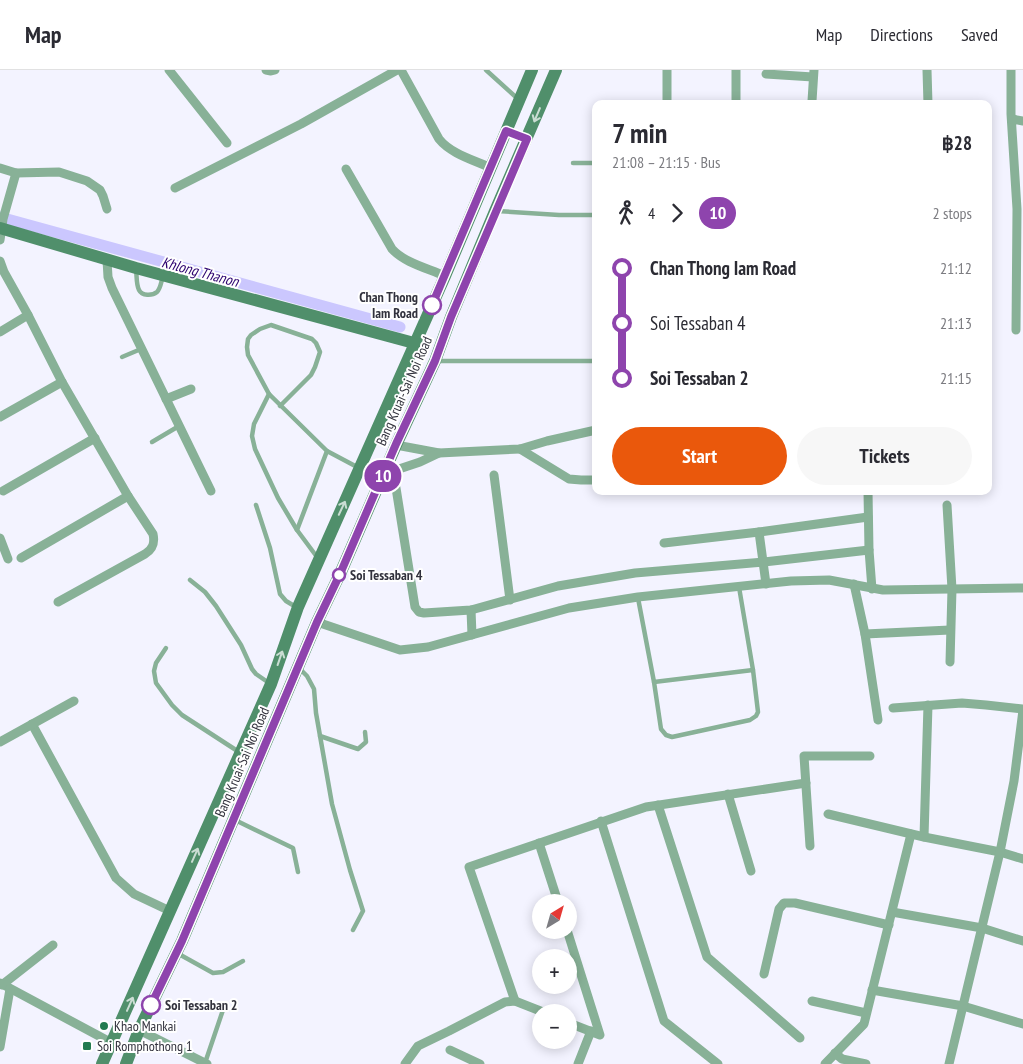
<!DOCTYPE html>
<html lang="en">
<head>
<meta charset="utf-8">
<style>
	body { margin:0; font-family:"PT Sans Narrow",sans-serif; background:#f7f7f7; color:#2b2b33; height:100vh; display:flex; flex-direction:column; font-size:19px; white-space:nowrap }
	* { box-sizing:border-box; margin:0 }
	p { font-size:16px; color:#7c7c81 }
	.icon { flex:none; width:28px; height:28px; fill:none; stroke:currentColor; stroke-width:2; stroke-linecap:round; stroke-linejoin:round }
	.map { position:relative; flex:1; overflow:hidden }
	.side { position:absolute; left:592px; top:30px; width:400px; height:395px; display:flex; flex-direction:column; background:#fff; border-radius:10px; box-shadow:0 2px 12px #0003 }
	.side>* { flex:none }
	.badge { padding:0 10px; border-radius:16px; font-size:18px; line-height:32px }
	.needle { width:32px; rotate:37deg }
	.fabs { position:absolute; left:532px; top:824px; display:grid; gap:10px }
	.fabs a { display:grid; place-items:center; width:45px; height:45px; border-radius:50%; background:#fff; box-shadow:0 2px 12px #0003; font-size:25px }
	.map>.badge { position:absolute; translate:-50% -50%; box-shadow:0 0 0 2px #fff }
	.legs { display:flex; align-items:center; gap:8px; height:55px; padding:0 20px; font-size:16px }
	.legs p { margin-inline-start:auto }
	.headline { display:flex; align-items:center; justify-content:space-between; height:85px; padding:0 20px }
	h1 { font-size:28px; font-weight:600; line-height:38px }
	.cta { display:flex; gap:10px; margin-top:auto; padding:10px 20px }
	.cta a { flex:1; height:58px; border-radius:30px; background:#ea580c; color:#fff; font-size:20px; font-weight:600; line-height:58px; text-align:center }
	.cta a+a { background:#f7f7f7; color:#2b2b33 }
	ul { padding:0 20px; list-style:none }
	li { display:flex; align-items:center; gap:18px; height:55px; font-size:19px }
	li i { display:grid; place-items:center; width:8px; height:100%; margin:0 6px; background:currentColor }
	li i::after { content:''; width:12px; height:12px; margin:-6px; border:4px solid; border-radius:50%; background:#fff }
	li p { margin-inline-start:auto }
	li:first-child i { background:linear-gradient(#0000 50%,currentColor 0) }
	li:last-child i { background:linear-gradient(currentColor 50%,#0000 0) }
	header { display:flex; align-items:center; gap:30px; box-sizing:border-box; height:70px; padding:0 25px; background:#fff; border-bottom:1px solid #e1e1e2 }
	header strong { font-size:24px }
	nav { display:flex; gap:28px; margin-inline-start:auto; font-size:18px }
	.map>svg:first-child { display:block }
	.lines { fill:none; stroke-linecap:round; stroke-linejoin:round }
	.canal { stroke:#cbc7fe; stroke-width:11 }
	.lane { stroke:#88b197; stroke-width:4.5 }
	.street { stroke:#88b197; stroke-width:9 }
	.secondary { stroke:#508f6b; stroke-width:12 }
	.oneway { stroke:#caddd3 }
	.line-1-casing { stroke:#fff; stroke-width:11 }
	.line-1 { stroke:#8e44ad; stroke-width:8 }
	.stop-1-dot { fill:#fff; stroke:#8e44ad; stroke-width:2.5 }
	.poi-dot { fill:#237b4f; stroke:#fff; stroke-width:2 }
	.labels { text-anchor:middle; stroke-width:4; stroke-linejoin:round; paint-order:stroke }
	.stop-label { font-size:14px; font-weight:bold; fill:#32323d; stroke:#fff; text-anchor:start }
	.street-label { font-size:14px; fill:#32323d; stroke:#fff }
	.poi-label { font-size:14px; fill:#32323d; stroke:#fff; text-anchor:start }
	.water-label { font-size:15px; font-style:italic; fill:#2c026f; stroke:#fff }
</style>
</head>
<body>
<header>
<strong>Map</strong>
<nav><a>Map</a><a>Directions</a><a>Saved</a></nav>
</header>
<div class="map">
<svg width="1023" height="994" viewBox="0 0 1023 994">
	<rect width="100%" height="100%" fill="#f3f3ff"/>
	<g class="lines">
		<!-- canal -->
		<path class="canal" d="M0,147L400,257"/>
		<!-- lane -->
		<g class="lane">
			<path d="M486,0L518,29"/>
			<path d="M573,93H596"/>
			<path d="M497,141L559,145H596"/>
			<path d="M136,200C137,206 136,214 139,220C142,226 152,226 157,222C161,218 161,211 163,207"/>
			<path d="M122,287L141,279"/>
			<path d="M438,291H596"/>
			<path d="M269,324L254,354L252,366L255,379L278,428L297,460L317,487"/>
			<path d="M280,336L311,305L315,297L320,282L316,273L312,269L271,255L260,259L251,265L248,269L247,277L248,285L269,324L327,381L359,398"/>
			<path d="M152,372L179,356"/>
			<path d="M256,435L270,478L280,524L286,531L296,537"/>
			<path d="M297,460L327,381"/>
			<path d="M190,510L205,522L216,536L241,575L252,599L256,604L269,613"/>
			<path d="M638,528L654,612L661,659L666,665L672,667L750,650L756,646L758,642L753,600L739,517"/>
			<path d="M166,578L156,593L154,601L156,613L172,635L182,645L239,682"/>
			<path d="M299,598L307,606L314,619L316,643L332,734L350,800L363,841L353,860"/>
			<path d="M654,612L753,600"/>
			<path d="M320,666L358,679L366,672L365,662"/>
			<path d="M235,750L293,778L298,802"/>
			<path d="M177,883L213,903L223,902L243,891"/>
			<path d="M205,993L224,937"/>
		</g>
		<!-- street -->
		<g class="street">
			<path d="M169,0L227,73"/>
			<path d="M266,0L271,1L275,0"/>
			<path d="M401,0L439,69C451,84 474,90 491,98"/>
			<path d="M736,0V34"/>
			<path d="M927,0L928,34"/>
			<path d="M1011,0V44L1017,139L1016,260"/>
			<path d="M766,4L813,7"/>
			<path d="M812,31L814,0"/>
			<path d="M667,34V0"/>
			<path d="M1012,49L1023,51"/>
			<path d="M0,98L16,103L3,149L0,170"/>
			<path d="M346,99L392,179C405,193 427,198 445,206"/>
			<path d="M16,103L59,102L87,111L100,120L103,126L107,139"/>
			<path d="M175,118L301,54L397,0"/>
			<path d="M107,190L108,207L112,218L211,421"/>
			<path d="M0,191L4,202L28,245L62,312L128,426L153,464C155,473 153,479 145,484L58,532"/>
			<path d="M0,262L28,245"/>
			<path d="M166,329L191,319"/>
			<path d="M0,347L62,312"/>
			<path d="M396,375L439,383L520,379L547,371L596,360"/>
			<path d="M520,379L569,409L581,410H596"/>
			<path d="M384,404L420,392L439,383"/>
			<path d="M494,405L510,530"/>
			<path d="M382,407L391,412L396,418L415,537L419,542L424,543L471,540L558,516L635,503L764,492L869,480"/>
			<path d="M3,421L95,368"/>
			<path d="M868,421L869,480L872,519"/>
			<path d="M947,435L952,519L950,592"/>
			<path d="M759,462L766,514"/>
			<path d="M0,468L8,489"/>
			<path d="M664,473L759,462L868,447"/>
			<path d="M21,488L128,426"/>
			<path d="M854,514L865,564L878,650"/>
			<path d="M471,540L472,565"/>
			<path d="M317,552L400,580L428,577L569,538L638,527L791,511L829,510L883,520L1023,518"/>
			<path d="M865,564L950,560"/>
			<path d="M893,638L962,633L986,635L1023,639"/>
			<path d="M32,654L116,808L134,824L170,841"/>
			<path d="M0,672L74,631"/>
			<path d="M728,724L751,801"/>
			<path d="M658,735L707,887L800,968"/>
			<path d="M828,744L924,767L1000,782L1023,789"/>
			<path d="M601,751L664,951L718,994"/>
			<path d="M924,767L928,635"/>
			<path d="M539,773L558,832"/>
			<path d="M810,776L804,686H870"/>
			<path d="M892,842L982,858L1023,871"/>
			<path d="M567,860L600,965L569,953"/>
			<path d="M764,904L779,839L784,833H795L889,855"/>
			<path d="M0,913L112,973"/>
			<path d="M2,915L53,875"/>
			<path d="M872,920L963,936L1023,954"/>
			<path d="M515,931L469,797L646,737L806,713"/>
			<path d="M812,931L866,943"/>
			<path d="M139,960L207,994"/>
			<path d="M0,977L10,919"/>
			<path d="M450,980L480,994"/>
			<path d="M835,983L842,989L866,994"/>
			<path d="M405,994L418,976L449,961L505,932L515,931L543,942"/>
			<path d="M578,994L591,961"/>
			<path d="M825,994L864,954L911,764"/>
			<path d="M949,994L1000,782L1014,711L1023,640"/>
		</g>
		<!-- secondary -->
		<g class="secondary">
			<path d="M0,158L136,198L414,273"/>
			<path d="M102,994L271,614L298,537L445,206L532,0"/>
			<path d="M126,994L139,960L182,871L317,552L340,504L396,375L435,291L451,247L495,141L556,0"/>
		</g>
	</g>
	<!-- one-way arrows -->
	<defs><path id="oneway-shaft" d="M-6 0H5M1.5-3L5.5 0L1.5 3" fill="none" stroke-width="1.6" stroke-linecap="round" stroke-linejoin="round" transform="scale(1.25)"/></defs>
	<g class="oneway">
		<use href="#oneway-shaft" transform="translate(537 45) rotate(113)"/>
		<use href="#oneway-shaft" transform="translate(342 438) rotate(-65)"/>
		<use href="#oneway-shaft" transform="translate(280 588) rotate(-71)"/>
		<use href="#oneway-shaft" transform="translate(195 785) rotate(-66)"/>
		<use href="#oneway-shaft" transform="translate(130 934) rotate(-66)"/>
	</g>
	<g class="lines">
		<!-- line-1 casing -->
		<g class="line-1-casing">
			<path id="line-1" d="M151,935L182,871L317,552L340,504L396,374L435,291L451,247L527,69L506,61L432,235"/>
		</g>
		<!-- line-1 -->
		<use href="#line-1" class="line-1"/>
	</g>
	<!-- markers -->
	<g class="stop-1-dot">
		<circle cx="432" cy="235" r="9"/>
		<circle cx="339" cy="505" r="6"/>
		<circle cx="151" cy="935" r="9"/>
	</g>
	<g class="poi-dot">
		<circle cx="104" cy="956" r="5"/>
		<rect x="82" y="971" width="10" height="10" rx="2.5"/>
	</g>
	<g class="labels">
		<!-- stop labels -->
		<g class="stop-label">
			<text x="418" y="232" text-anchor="end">Chan Thong<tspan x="418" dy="16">Iam Road</tspan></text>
			<text x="350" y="510">Soi Tessaban 4</text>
			<text x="165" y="940">Soi Tessaban 2</text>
		</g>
		<!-- street labels -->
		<g class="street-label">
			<text transform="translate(404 321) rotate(-66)" y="5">Bang Kruai-Sai Noi Road</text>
			<text transform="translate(242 692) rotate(-67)" y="5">Bang Kruai-Sai Noi Road</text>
		</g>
		<!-- poi labels -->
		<g class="poi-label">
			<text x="114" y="961">Khao Mankai</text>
			<text x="97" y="981">Soi Romphothong 1</text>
		</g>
		<!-- water labels -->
		<g class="water-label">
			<text transform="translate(200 202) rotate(15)" y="5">Khlong Thanon</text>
		</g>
	</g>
</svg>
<div class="fabs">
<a><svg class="needle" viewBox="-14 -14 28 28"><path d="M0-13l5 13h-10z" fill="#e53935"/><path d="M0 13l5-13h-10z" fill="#7c7c81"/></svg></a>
<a>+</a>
<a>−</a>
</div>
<b class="badge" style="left:383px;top:406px;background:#8e44ad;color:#fff">10</b>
<section class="side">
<div class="headline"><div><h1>7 min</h1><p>21:08 – 21:15 · Bus</p></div><b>฿28</b></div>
<div class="legs"><svg class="icon" aria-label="walk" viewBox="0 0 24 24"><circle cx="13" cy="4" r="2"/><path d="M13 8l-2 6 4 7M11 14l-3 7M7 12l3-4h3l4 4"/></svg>4<svg class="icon" aria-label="forward" viewBox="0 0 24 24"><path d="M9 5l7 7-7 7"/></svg><b class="badge" style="background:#8e44ad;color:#fff">10</b><p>2 stops</p></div>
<ul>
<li><i style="color:#8e44ad"></i><b>Chan Thong Iam Road</b><p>21:12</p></li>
<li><i style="color:#8e44ad"></i><span>Soi Tessaban 4</span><p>21:13</p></li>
<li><i style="color:#8e44ad"></i><b>Soi Tessaban 2</b><p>21:15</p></li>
</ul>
<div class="cta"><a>Start</a><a>Tickets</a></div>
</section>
</div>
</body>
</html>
